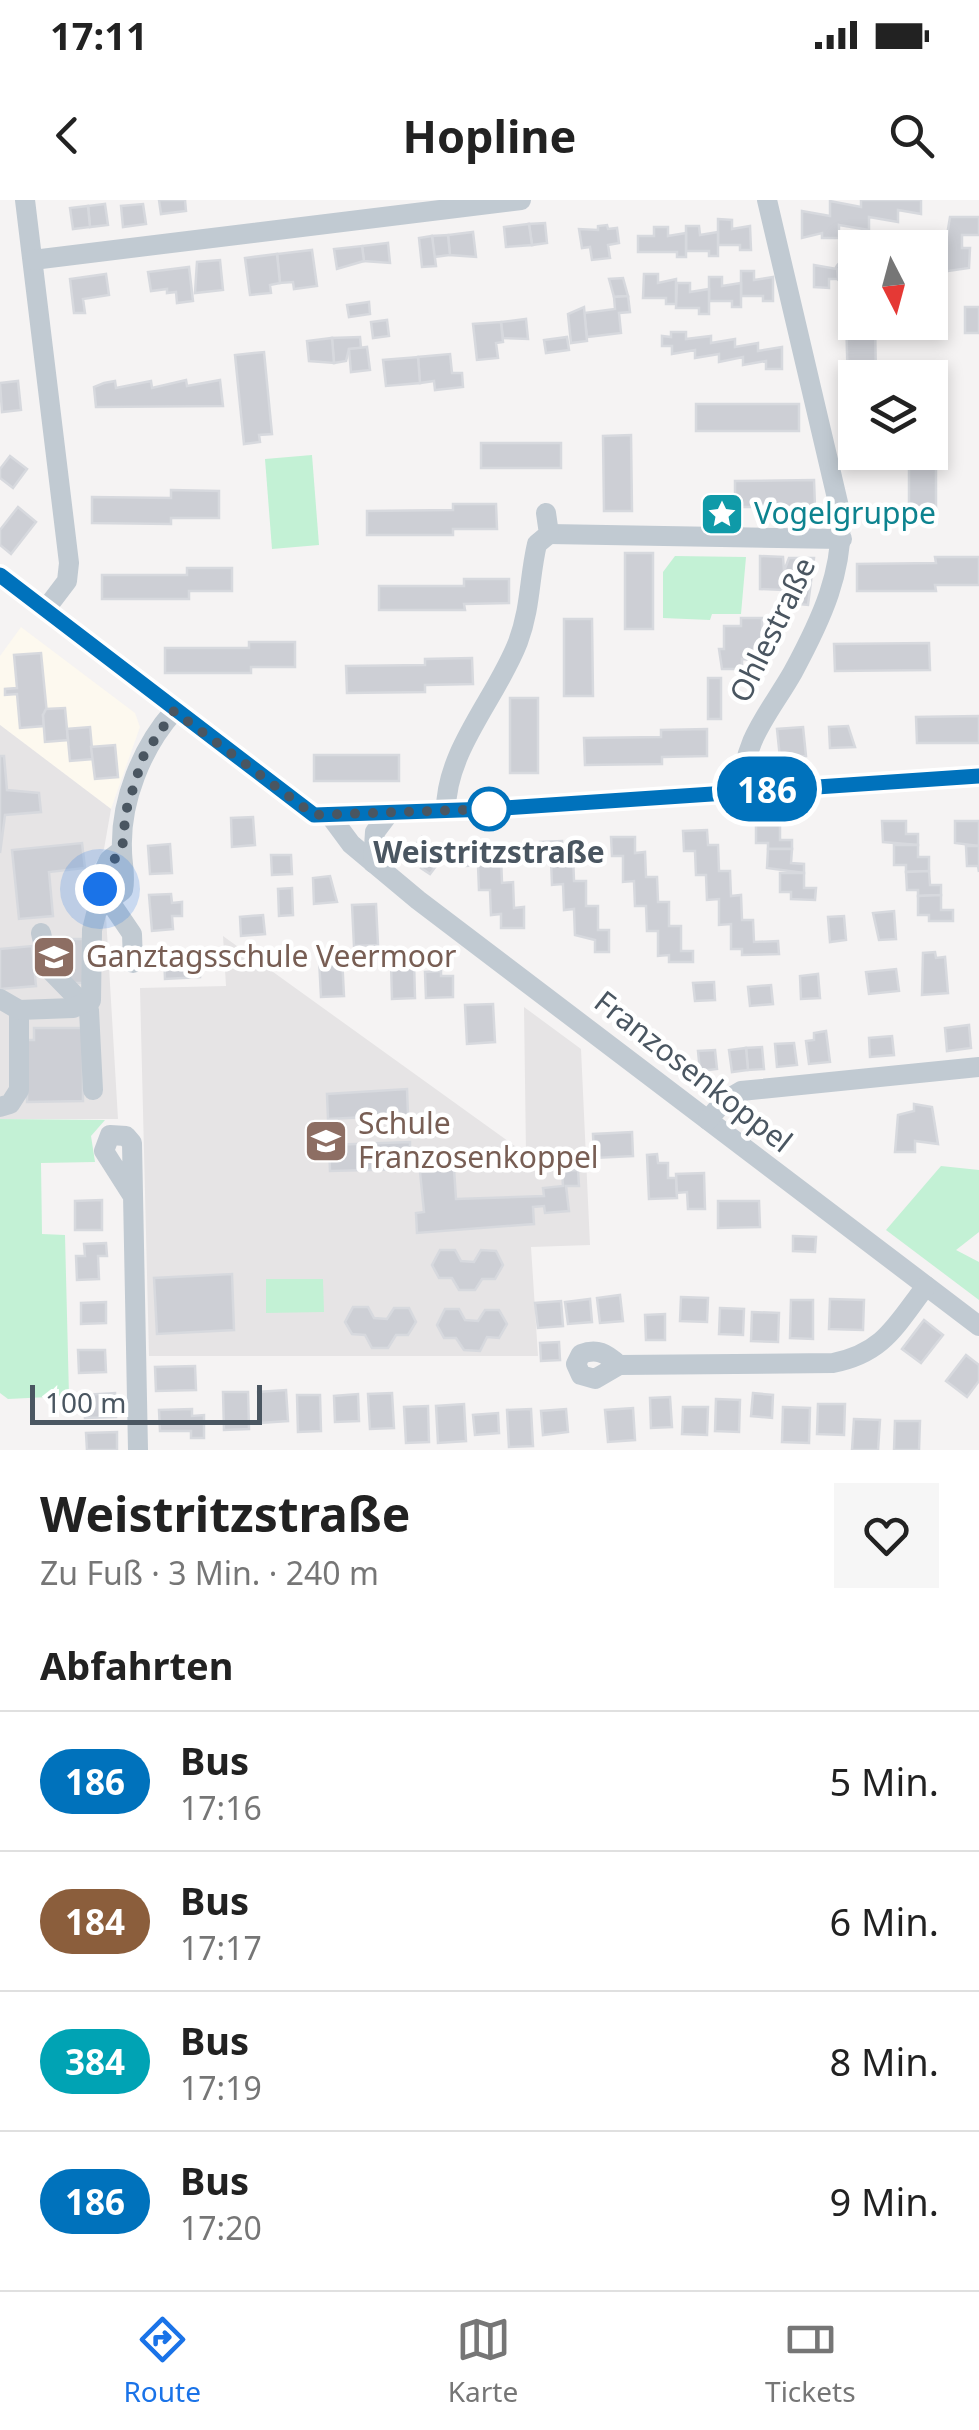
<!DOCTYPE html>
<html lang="de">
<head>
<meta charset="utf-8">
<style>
	body { margin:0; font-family:"Noto Sans",sans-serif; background:#f6f6f6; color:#222; height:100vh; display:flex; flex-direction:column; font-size:38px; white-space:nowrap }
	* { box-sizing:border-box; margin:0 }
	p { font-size:32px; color:#767676 }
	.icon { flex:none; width:55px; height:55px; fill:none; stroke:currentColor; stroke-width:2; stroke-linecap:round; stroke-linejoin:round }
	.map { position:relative; height:1250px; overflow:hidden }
	.details { display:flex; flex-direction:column; background:#fff; flex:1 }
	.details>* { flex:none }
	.badge { padding:0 20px; border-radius:32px; font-size:35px; line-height:65px }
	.needle { width:65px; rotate:174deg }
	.tools { position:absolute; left:838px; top:30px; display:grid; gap:20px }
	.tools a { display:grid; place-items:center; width:110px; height:110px; border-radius:0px; background:#fff; box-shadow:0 5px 15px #0003; font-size:50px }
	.scale { position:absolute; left:30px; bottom:25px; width:232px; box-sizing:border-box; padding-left:10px; border:5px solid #4a5661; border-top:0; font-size:28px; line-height:35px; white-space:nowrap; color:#4a5661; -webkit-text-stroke:8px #fff; paint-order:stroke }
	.you { position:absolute; width:50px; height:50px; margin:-25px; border:8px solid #fff; border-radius:50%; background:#1a73e8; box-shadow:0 0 0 15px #1a73e833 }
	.map>.badge { position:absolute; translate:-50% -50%; box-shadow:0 0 0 5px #fff }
	h2 { padding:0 40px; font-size:38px; line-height:90px }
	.round { display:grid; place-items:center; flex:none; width:105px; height:105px; border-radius:0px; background:#f6f6f6 }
	.summary { display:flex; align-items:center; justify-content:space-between; height:170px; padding:0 40px }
	h1 { font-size:48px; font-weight:700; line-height:75px }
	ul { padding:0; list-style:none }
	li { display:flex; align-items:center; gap:30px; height:140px; padding:0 40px; border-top:2px solid #e0e0e0 }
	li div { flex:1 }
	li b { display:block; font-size:38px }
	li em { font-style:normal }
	li .badge { min-width:110px; font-weight:700; text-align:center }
	.status { display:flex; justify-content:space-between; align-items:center; height:70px; padding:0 50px; background:#fff; direction:ltr }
	.status svg { height:28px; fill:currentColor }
	header { display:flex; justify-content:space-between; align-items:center; height:130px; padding:0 40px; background:#fff; font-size:45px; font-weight:700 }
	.dock { display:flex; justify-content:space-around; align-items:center; height:140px; border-top:2px solid #e0e0e0; background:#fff; font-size:28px; color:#767676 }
	.dock a { display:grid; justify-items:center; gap:5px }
	.dock .on { color:#1a73e8 }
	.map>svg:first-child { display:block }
	.commercial { fill:#fdf9ef }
	.education { fill:#e6e4e5 }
	.green { fill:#c3f1d5 }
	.building { fill:#cdcfd5; stroke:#d7d9de; stroke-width:2.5 }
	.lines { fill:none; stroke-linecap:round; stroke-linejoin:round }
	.minor { stroke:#c1cad2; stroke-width:20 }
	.line-casing { stroke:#fff; stroke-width:22 }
	.line { stroke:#0072bc; stroke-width:15 }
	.walk { stroke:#4a5661; stroke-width:10; stroke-dasharray:0 18 }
	.stop-dot { fill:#fff; stroke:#0072bc; stroke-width:5 }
	.labels { text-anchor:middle; stroke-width:9; stroke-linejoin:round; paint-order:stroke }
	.culture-label { font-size:30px; fill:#0d838f; stroke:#fff; text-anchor:start }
	.street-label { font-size:30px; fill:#4a5661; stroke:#fff }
	.stop-label { font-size:30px; font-weight:bold; fill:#4a5661; stroke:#fff }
	.education-label { font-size:30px; fill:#785e54; stroke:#fff; text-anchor:start }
</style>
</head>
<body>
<div class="status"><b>17:11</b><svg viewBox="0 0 49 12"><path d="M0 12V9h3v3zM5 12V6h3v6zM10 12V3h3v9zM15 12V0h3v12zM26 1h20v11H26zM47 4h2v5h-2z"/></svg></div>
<header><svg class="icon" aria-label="back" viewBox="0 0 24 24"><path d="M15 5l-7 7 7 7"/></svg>Hopline<svg class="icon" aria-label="search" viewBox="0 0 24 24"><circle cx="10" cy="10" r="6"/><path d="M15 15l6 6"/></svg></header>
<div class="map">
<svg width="979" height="1250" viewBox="0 0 979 1250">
	<rect width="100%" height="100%" fill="#f5f3f3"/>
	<!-- commercial -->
	<path class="commercial" d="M21,427L135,513L140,527L111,609L0,525V456Z"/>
	<!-- education -->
	<g class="education">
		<path d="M0,525L111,609L104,649L84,683L91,703L106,716L118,919H0Z"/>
		<path d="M223,736L526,954L524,807L581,849L590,1045L531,1047L538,1156H149L140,788L226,786Z"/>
	</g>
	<!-- green -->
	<g class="green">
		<path d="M312,255L319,345L272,349L265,259Z"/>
		<path d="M675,356L746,357L741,414H712L710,420L663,418V372Z"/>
		<path d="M0,919L105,920L91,936L95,962L41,963L42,1034L65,1035L69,1196L8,1199L0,1193Z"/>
		<path d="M941,966L979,970V1032L956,1050L979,1062V1100L886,1030Z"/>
		<path d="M266,1079H323L324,1112L266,1113Z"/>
	</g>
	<!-- building -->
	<g class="building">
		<path d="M159,0H185L186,11L161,14Z"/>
		<path d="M861,0H921V14L898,10V22L869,17V30L839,25V38H822V33L802,38V11L830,16V1L861,7Z"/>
		<path d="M105,4L108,25L90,27L88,6Z"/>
		<path d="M143,4L146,24L123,27L121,6Z"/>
		<path d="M88,6L90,27L73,29L70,8Z"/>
		<path d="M950,17H979V35H962V48H970L969,68L941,72Z"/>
		<path d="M718,19L732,20V29L750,26L751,50H740V45H718Z"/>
		<path d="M545,23L547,43L532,45L529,24Z"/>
		<path d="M529,24L532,45L506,47L504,27Z"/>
		<path d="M607,25L608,29L617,28L619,43L608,45L610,58L592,60L590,47L582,48L579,29L598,30V26Z"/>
		<path d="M686,26H699L700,35L718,32V56H709V51H686Z"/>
		<path d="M654,27H668V36L686,33V57H677V52H638V36H654Z"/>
		<path d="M473,32L476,57L450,55L448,35Z"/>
		<path d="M448,35L450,55L434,57L432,36Z"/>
		<path d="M432,36L436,66L422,67L419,38Z"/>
		<path d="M388,43L390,63L364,61L362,46Z"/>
		<path d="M362,46L364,61L337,69L334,49Z"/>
		<path d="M312,50L317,86L294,89L293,82L280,83L277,54Z"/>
		<path d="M277,54L280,83L270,85L271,93L250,95L245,58Z"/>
		<path d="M220,60L223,90L195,93L197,62Z"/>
		<circle cx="846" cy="72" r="11"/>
		<path d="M814,65L837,69L838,79H829V88L814,87Z"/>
		<path d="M189,67L193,101L177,103L176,92L167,93V89L151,91L148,72Z"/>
		<path d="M741,71H754V80L773,77V101H763V96H741Z"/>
		<path d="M106,74L109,95L83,99L85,113H74L70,79Z"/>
		<path d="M644,74H658V83L676,79V104H666V98H643Z"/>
		<path d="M709,77H722V86L741,83V107H732V101H709Z"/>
		<path d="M623,78L628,96L614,97L609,79Z"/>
		<path d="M677,83H690V92L709,89V114H699V108H676Z"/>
		<path d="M628,96L630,112L619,113L621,133L587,137L584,113L615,109L614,97Z"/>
		<path d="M369,102L370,114L349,117L347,105Z"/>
		<path d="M584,107L587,141L571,143L568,114Z"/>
		<rect x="965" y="107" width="14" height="26"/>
		<path d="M846,112H855V122H875L876,178H855V192H848Z"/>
		<path d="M526,119L528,139L503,138L501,122Z"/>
		<path d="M387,120L389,136L373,138L371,122Z"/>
		<path d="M501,122L503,142L496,143L498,158L477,160L473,124Z"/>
		<path d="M671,132H686V139L711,136V143L735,139V147L758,143V151L782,147V169H766V161L743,165V157L719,162V154L695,158V150L672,154V146H662V136L671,137Z"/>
		<path d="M360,137L361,148L349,149L346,161L334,163L332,138Z"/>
		<path d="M567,137L569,150L546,153L544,140Z"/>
		<path d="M332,138L334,163L309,161L307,141Z"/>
		<path d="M367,147L370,170L351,172L349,149Z"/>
		<path d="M264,152L272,234L259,235L260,242L244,244L235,155Z"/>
		<path d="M450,154L452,173H462L463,187L435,190L434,181L420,183L418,157Z"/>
		<path d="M418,157L420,183L386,186L383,160Z"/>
		<path d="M186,180L187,186L220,180L223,206L96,207L94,187L104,183L115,181L116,188L151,181L152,188Z"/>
		<path d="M18,181L21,210L2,212L0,183Z"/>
		<path d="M930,197H936V313H909V252H930Z"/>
		<rect x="696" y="204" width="103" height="27"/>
		<path d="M631,235L632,311H604L603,236Z"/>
		<rect x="481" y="243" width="80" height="25"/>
		<path d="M10,256L27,269L13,288L0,278V269Z"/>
		<path d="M814,280L815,307H735V281Z"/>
		<path d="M171,290L219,291V318H171V324L92,323V297L171,298Z"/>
		<path d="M453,304H496L497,329H453V335H367V311L453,310Z"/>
		<path d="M18,307L36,322L11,354L0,345V330Z"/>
		<rect x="625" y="353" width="28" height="76"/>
		<path d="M760,356L783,357L784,371L789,358H814L808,405L788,403L787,380L783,390L760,389Z"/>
		<path d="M935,357H979V385H935L936,391H857V364L936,363Z"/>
		<path d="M187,368H232V391H189V399H102V375H187Z"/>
		<path d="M464,379H509V403L464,404L465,410H379V386H464Z"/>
		<path d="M741,418H762V441H771V454L768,462L742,459V469H722L719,449H724V426H741Z"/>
		<path d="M564,419H592L593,496H564Z"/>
		<path d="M249,442H295V467H251V473H165V448H249Z"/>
		<path d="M929,443L930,470L835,471L834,444Z"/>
		<path d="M41,453L47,514L43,515L44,526L20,528L17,494L5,495V489L17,488L14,455Z"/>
		<path d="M472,458L473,484L425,485V492L347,493L346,466L425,465V459Z"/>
		<rect x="708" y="478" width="13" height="41"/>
		<rect x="510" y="498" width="28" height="75"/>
		<path d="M65,508L68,540L45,542L43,515L46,509Z"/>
		<path d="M979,516V543H917L916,517Z"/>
		<path d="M848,526L855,547L830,548L829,527Z"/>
		<path d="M90,527L93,559L70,561L67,529Z"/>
		<path d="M803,527L806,556L780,558L777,529Z"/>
		<path d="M707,529V556L662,557V564L585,565L584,538L661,537V530Z"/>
		<path d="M115,545L118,577L95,579L91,547Z"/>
		<rect x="314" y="555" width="85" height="26"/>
		<path d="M0,556H4L7,590L39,593L41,612L5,615L0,653Z"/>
		<path d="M253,617L255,645L232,647L231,618Z"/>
		<path d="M882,621H906V634H918V645L883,642Z"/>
		<path d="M955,621H979V646L955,643Z"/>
		<path d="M756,625H780V640H792V649H768V643H756Z"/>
		<path d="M707,630L708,645H718L719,671H730L731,696L741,695L742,720H753L754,742L778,741L779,754L742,755V749H731V724L719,725V699L707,700L706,675H696L695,651H684L683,631Z"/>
		<path d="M422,637L445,654L430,674L421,668L424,663L410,652Z"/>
		<path d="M611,637H635V653L645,652L646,677H657L658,702H669V726H681V751H693V762H669V755L658,756V731H647L646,706H635L634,681L623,682V656H612Z"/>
		<path d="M562,641V656H573L574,681H586V706H598V730H609V752H595V740L575,735L574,709L564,710L563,684L552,685L551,660H540V642Z"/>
		<path d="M82,643L85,668L49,672L53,716L19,719L12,650Z"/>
		<path d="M170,644L172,673L150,674L148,646Z"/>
		<path d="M466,644H491V657H501L502,683L513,682L514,708L524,707V728H501V714L491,715L490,690H479L478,665L466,666Z"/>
		<path d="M894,645H918V657H929V671L906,672V665H894Z"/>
		<path d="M966,646H979V672L978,666H967Z"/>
		<path d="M768,649H792L791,663L804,664V673L767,668Z"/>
		<path d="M271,655H291L292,674L272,675Z"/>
		<path d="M929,671L930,685H941V695L918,696V690H907L906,672Z"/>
		<path d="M780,673H804V688H816L815,700L791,699V692H780Z"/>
		<path d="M330,676L337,702L314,704L313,678Z"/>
		<path d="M292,688L293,715L279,716L278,689Z"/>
		<path d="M171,694L172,703L182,702V716H172L173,729L152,731L149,695Z"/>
		<path d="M941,695V710H953V721H929V715H918V696Z"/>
		<path d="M376,704L378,745L354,746L352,705Z"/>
		<path d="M894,711L896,739L879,740L873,713Z"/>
		<path d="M263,715L265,734L241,736L240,717Z"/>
		<path d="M844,716L846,740L830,742L828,717Z"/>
		<path d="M67,739H83V783H70Z"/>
		<path d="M32,746L36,786L0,789V749Z"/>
		<path d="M199,750L200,777L165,779L164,752Z"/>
		<path d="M935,752L936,758L945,757L948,793L922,795L923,753Z"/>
		<path d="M342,757L344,796L321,797L319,758Z"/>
		<path d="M414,761L415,798L392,799L391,762Z"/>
		<path d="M896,769L899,791L869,794L866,772Z"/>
		<path d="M441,771V776H453V797L426,798L425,772Z"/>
		<path d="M818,774L820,798L801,799L800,776Z"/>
		<path d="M714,782L715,800L695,801L693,783Z"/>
		<path d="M771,785L773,804L750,806L748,787Z"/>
		<path d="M493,804L495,842L467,844L465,805Z"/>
		<path d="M969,825L971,848L947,851L945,828Z"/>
		<path d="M34,828H83V901L27,902V840H34Z"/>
		<path d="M826,831L830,862L809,864L806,841L814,840V833Z"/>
		<path d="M892,836L894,855L870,857L869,838Z"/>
		<path d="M794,843L797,865L777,867L775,844Z"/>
		<path d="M762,847L764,869L748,870L746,848Z"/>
		<path d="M746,848L748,870L732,872L729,850Z"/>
		<path d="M715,850L717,869L700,871L698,851Z"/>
		<path d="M407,889L408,915L328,919L327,894Z"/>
		<path d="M914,904L932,907L938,944L915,941V952H895L898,915L914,911Z"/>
		<path d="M632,932L633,956L594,958L593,934Z"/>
		<path d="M410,942V969L330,971L329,945Z"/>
		<path d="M657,954L658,963H668V978H676L677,998L649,999L647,955Z"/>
		<path d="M454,969L456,999L544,996L543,988L563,986L562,971L578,970L579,986H566L569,1011L545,1013L544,1006L533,1007L534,1024L417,1033L416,1013L424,1012L420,972Z"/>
		<path d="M704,973L705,1009H688L687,992L677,993L676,974Z"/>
		<path d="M102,1000V1030H75V1001Z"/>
		<path d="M718,1001H759L760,1027L718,1028Z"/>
		<path d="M793,1036L816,1037L815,1052L793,1051Z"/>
		<path d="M106,1043L107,1056H98L99,1079L77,1080L76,1056H85L84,1044Z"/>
		<path d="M440,1050H455L461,1061L474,1062L481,1050L496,1051L503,1065L495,1079H482L475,1090H459L452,1078H439L432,1065Z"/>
		<path d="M232,1074L234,1130L157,1134L154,1078Z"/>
		<path d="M620,1095L623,1121L600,1123L597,1098Z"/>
		<path d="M681,1097L708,1098L707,1122L680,1121Z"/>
		<path d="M590,1099L592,1122L568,1124L565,1102Z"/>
		<path d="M830,1099L864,1100L863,1130L829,1129Z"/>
		<path d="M791,1100H813V1139L790,1138Z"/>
		<path d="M561,1101L563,1126L538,1128L535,1103Z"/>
		<path d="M106,1102V1123L81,1124V1103Z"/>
		<path d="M353,1107H368L374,1118L387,1119L394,1108H409L416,1122L408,1135H396L388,1148H372L365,1135L352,1134L345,1122Z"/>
		<path d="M720,1108L744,1109L743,1135L719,1134Z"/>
		<path d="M445,1109H459L465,1120L478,1121L485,1110H499L507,1124L499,1138L487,1137L480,1151L464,1150L456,1138H444L437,1125Z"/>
		<path d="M752,1112L779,1113L778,1142L751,1141Z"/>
		<path d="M665,1114V1140H646L645,1115Z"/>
		<path d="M924,1120L943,1135L921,1163L902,1149Z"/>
		<path d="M559,1142L560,1160L541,1161L540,1143Z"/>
		<path d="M78,1150H105L106,1172L79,1173Z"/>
		<path d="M966,1155L979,1165V1181L967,1197L946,1181Z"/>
		<path d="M195,1166L196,1190L156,1191L155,1167Z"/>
		<path d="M286,1190L288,1221L260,1223L258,1192Z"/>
		<path d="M223,1192H248L249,1229L224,1230Z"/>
		<path d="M115,1193L116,1217L85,1218L84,1195Z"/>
		<path d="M392,1193L394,1228L370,1229L368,1194Z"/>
		<path d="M753,1193L773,1195L772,1218L751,1216Z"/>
		<path d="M358,1194L359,1221L335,1222L334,1196Z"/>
		<path d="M297,1195H320L321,1231L298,1232Z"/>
		<path d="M670,1197L672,1227L651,1228L650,1198Z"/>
		<path d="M716,1199L740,1200L739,1232L715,1231Z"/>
		<path d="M464,1204L466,1241L438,1243L436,1206Z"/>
		<path d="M818,1204H845L844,1235L817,1234Z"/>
		<path d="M428,1206L429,1242L406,1243L404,1207Z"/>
		<path d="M683,1207H708L707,1235L682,1234Z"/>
		<path d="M783,1207L810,1208L809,1243L782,1242Z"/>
		<path d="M633,1208L635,1240L608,1242L605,1210Z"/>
		<path d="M192,1209V1216L204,1215V1238H191V1231H160L159,1210Z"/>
		<path d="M531,1209L533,1246L509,1247L507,1210Z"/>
		<path d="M566,1209L568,1232L543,1235L541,1211Z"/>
		<path d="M498,1213L499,1233L475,1235L473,1215Z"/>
		<path d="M854,1219L880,1220L878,1250H852Z"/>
		<path d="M895,1221H920L919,1250H894Z"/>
		<path d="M117,1232V1250H87L86,1233Z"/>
	</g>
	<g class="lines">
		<!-- minor -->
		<g class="minor">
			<path d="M25,0L69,363L67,381L45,410"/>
			<path d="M33,60L521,0"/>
			<path d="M549,334L842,339"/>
			<path d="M0,375L314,615L490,609L979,576"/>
			<path d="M744,590C740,543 771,511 793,472C821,420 845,370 840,311L767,0"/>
			<path d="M446,610C446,550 497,497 518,442C531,407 529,378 537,344L549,334L546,313"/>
			<path d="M331,617L351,644L418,700L979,1126"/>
			<path d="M122,650L109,660L98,684L132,734L133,763"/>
			<path d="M373,663L375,632L390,612"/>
			<path d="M41,733L49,769L89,810L93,890"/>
			<path d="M0,799L19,810V890L10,904L0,907"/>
			<path d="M19,810L73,808L91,800L92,730L97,710L123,690C126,676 122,664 122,650C120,601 142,547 174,511"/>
			<path d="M708,920L724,901L741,891L979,867"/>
			<path d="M132,995L104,951L110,935L126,936L132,943L138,1250"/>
			<path d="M619,1165L595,1179L581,1175L576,1164L581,1154C597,1148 606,1153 619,1165L833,1163C884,1153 896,1125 926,1086"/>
		</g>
	</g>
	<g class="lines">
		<!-- line casing -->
		<g class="line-casing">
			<path id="line" d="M0,375L314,615L490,609L979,576"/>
		</g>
		<!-- line -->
		<use href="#line" class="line"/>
		<!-- walk -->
		<path class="walk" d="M100,689L99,678L122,650L126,611L143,557L174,511L314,615L489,609"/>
	</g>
	<!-- icons -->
	<defs>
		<g id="sight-square" transform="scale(2.25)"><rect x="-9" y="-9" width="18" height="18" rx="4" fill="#0f9aa8" stroke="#fff"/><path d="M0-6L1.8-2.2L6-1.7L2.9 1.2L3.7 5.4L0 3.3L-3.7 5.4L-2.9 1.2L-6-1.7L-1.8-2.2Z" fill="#fff"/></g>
		<g id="school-square" transform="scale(2.25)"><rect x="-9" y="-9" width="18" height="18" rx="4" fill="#8d6e63" stroke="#fff"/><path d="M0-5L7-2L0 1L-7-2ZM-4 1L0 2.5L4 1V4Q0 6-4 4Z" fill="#fff"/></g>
	</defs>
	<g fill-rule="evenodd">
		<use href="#sight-square" x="722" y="314"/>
		<use href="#school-square" x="54" y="757"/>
		<use href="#school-square" x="326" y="941"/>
	</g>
	<!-- markers -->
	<circle class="stop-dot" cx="489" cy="609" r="20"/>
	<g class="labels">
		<!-- culture labels -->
		<g class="culture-label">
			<text x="754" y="324">Vogelgruppe</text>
		</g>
		<!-- street labels -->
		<g class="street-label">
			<text transform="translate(773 430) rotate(-64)" y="10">Ohlestraße</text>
			<text transform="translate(693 872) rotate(38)" y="10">Franzosenkoppel</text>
		</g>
		<!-- stop labels -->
		<g class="stop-label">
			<text x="489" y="663">Weistritzstraße</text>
		</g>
		<!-- education labels -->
		<g class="education-label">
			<text x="86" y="767">Ganztagsschule Veermoor</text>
			<text x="358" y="934">Schule<tspan x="358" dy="34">Franzosenkoppel</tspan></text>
		</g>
	</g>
</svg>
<div class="tools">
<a><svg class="needle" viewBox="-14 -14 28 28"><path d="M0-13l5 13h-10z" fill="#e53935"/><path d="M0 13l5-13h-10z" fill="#767676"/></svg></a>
<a><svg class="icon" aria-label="layers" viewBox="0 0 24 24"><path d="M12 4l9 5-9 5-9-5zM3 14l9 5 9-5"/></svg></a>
</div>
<div class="scale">100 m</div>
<div class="you" style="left:100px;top:689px"></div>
<b class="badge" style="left:767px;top:589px;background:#0072bc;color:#fff">186</b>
</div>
<section class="details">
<div class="summary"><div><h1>Weistritzstraße</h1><p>Zu Fuß · 3 Min. · 240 m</p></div><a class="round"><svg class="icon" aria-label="heart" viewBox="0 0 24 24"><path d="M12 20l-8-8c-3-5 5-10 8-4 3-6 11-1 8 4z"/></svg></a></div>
<h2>Abfahrten</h2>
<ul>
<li><span class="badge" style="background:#0072bc;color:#fff">186</span><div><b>Bus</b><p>17:16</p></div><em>5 Min.</em></li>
<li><span class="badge" style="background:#8b5e3c;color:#fff">184</span><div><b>Bus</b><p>17:17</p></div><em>6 Min.</em></li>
<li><span class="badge" style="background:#00a3b4;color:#fff">384</span><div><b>Bus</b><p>17:19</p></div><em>8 Min.</em></li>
<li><span class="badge" style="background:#0072bc;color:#fff">186</span><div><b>Bus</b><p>17:20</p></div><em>9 Min.</em></li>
</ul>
</section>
<nav class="dock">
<a class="on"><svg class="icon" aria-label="directions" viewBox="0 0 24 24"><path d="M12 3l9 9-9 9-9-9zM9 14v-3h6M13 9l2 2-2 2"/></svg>Route</a>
<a><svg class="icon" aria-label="map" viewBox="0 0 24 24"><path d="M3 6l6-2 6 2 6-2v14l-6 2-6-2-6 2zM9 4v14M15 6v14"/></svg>Karte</a>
<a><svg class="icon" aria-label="tickets" viewBox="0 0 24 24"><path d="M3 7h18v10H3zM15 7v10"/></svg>Tickets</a>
</nav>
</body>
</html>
